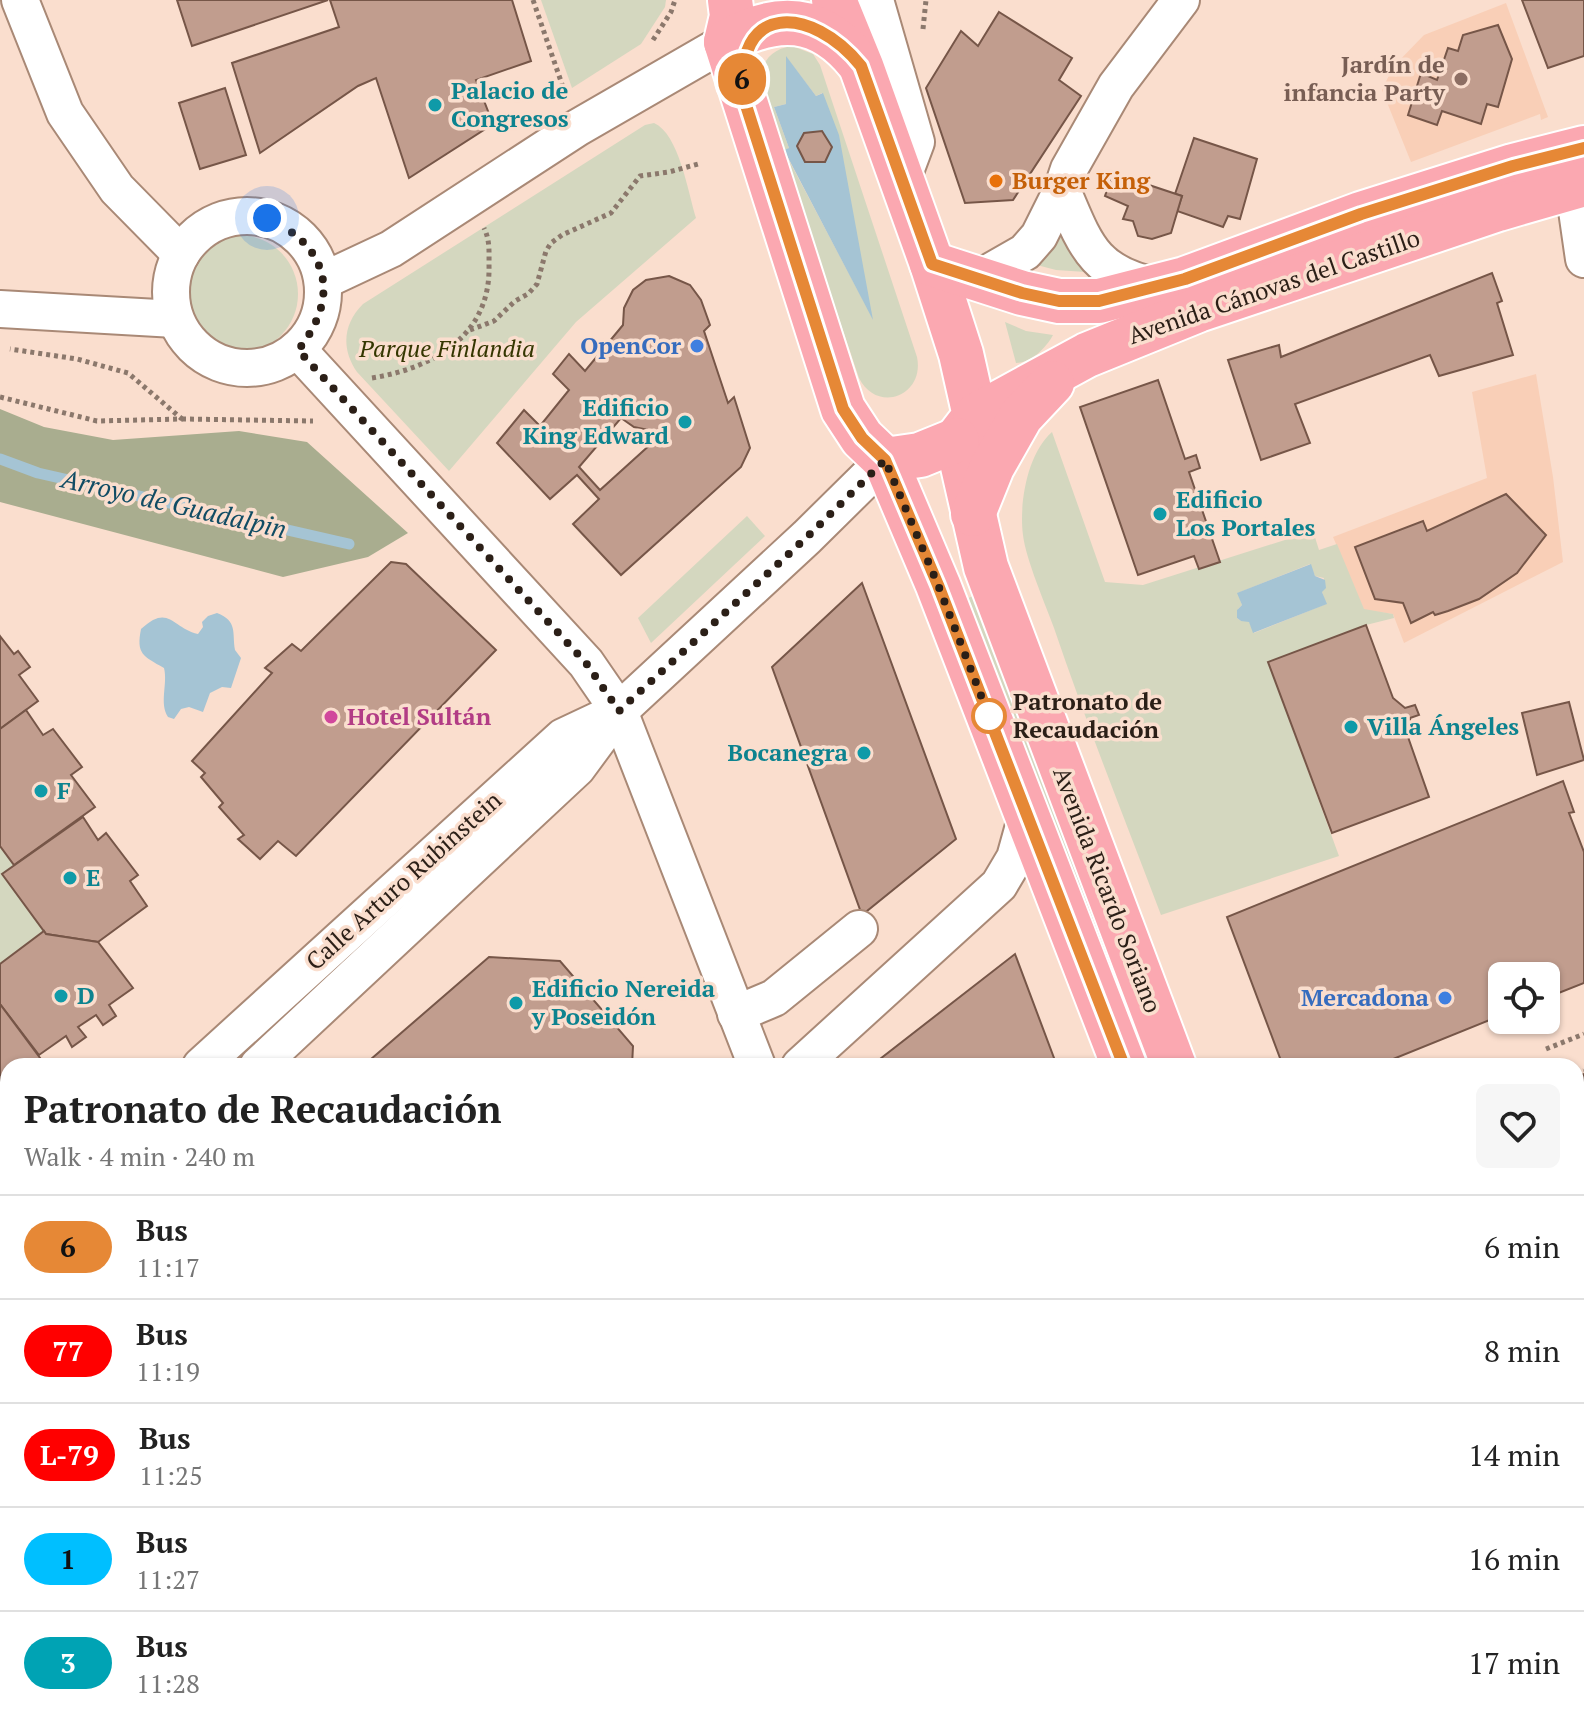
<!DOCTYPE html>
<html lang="en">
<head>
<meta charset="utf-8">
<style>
	body { margin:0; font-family:"PT Serif",serif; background:#f6f6f6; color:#222; height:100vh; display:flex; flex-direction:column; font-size:30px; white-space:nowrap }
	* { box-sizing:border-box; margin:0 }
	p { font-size:26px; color:#767676 }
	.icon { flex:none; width:44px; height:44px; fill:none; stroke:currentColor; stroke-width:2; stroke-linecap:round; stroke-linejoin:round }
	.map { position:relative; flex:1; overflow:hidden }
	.sheet { position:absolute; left:0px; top:1058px; width:1584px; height:672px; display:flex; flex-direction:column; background:#fff; border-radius:24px 24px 0 0; box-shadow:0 2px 6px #0004 }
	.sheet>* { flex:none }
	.badge { padding:0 16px; border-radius:26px; font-size:28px; line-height:52px }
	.tools { position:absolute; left:1488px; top:962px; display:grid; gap:16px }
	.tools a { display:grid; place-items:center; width:72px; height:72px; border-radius:12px; background:#fff; box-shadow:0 2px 6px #0004; font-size:40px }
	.you { position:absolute; width:40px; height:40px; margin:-20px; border:6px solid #fff; border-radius:50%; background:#1a73e8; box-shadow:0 0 0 12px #1a73e833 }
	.map>.badge { position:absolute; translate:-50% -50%; box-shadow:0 0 0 4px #fff }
	.round { display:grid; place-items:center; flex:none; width:84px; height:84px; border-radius:12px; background:#f6f6f6 }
	.head { display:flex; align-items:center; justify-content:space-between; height:136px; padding:0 24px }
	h1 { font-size:38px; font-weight:700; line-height:60px }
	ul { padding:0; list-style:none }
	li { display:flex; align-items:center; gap:24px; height:104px; padding:0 24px; border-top:2px solid #e0e0e0 }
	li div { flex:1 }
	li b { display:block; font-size:30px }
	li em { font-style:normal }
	li .badge { min-width:88px; font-weight:700; text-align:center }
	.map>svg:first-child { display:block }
	.built { fill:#f9cfb7 }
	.green { fill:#d4d7bf; fill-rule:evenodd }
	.forest { fill:#a9ad8f }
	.water { fill:#a5c4d4; fill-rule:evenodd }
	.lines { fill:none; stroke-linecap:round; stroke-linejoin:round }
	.stream { stroke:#a5c4d4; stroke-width:11 }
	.building { fill:#c19d8e; stroke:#765648; stroke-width:2; fill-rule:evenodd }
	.minor-casing { stroke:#a98976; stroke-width:40 }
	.major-casing { stroke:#fff; stroke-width:48 }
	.path { stroke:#8b786c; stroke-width:5; stroke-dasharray:4 4; stroke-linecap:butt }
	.minor { stroke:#fff; stroke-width:36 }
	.major { stroke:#fba8b1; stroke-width:44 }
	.line-casing { stroke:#fff; stroke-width:18 }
	.line { stroke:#e68836; stroke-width:12 }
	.walk { stroke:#2b1f17; stroke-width:8; stroke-dasharray:0 14.4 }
	.education-dot { fill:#8d6e63; stroke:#fadece; stroke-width:3 }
	.culture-dot { fill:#0f9aa8; stroke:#fadece; stroke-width:3 }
	.food-dot { fill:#e8710a; stroke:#fadece; stroke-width:3 }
	.shop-dot { fill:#3f7fe0; stroke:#fadece; stroke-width:3 }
	.stop-dot { fill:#fff; stroke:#e68836; stroke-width:4 }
	.hotel-dot { fill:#d1479c; stroke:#fadece; stroke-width:3 }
	.labels { text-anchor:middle; stroke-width:7; stroke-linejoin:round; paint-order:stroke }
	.education-label { font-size:24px; font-weight:bold; fill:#785e54; stroke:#fadece; text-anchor:end }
	.culture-label { font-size:24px; font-weight:bold; fill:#0d838f; stroke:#fadece; text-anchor:start }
	.food-label { font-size:24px; font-weight:bold; fill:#c56008; stroke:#fadece; text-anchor:start }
	.street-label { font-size:24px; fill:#2b1f17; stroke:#fadece }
	.shop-label { font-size:24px; font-weight:bold; fill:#366cbe; stroke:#fadece; text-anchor:end }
	.park-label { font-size:24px; font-style:italic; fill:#343601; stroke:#fadece }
	.stop-label { font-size:24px; font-weight:bold; fill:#2b1f17; stroke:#fadece; text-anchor:start }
	.hotel-label { font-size:24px; font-weight:bold; fill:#b23c85; stroke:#fadece; text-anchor:start }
	.water-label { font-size:26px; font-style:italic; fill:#114c64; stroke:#fadece }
</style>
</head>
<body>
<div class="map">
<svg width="1584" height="1730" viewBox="0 0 1584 1730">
	<rect width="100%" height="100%" fill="#fadece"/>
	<!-- built -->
	<g class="built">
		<path d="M1506,3L1548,117L1541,120L1540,114L1411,162L1382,90L1393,67L1424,35Z"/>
		<path d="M1536,374L1553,477L1563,562L1404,643L1393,614L1364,610L1333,537L1487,478L1472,392Z"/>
	</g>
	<!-- green -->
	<g class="green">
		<path d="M541,0H666L665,7L641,44L572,88Z"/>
		<path d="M792,46L813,54L820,65L917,357C925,396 877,414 859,378L761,85C759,64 770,49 792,46ZM786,57L816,96L822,93L872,317L784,151L789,148L774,107L786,104Z"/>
		<path d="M654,123C679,134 688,192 696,218L576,322L449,471L357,372C341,349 343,324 363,304L645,125Z"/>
		<path d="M1058,215L1087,267L1086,272L1056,270L1033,264Z"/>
		<circle cx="239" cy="294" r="59"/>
		<path d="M1005,322L1026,331L1053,335C1046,348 1031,363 1016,363Z"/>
		<path d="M1052,432L1105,582L1143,585L1313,531L1319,550L1337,544L1364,609L1393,614L1394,618L1366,625L1268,662L1339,856L1161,915C1125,820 1087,725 1054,628C1045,603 1026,560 1023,535C1019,504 1027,454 1052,432ZM1310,564L1315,576L1324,578L1322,592L1326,604L1254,633L1249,621H1241L1237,618L1238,609L1242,605L1238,593Z"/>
		<path d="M747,516L765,536L651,643L638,618Z"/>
		<path d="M973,596L975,599L1155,1066H1144L966,599Z"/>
		<path d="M0,846L14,865L3,873L44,931L0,964Z"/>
		<path d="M1584,1185V1320L1576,1299V1188Z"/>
	</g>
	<!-- forest -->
	<path class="forest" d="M0,409L44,427L113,440L239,431L307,442L408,533L368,557L283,577L0,502Z"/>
	<!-- water -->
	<g class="water">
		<path d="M786,56L816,96L823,93L839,135L873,320L784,150L789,148L774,107L786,104ZM822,131L832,147L824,162H805L797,146L804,133Z"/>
		<path d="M1311,564L1315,576L1325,580L1326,588L1322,592L1327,604L1253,633L1249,622L1241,621L1237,618V610L1242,605L1237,593Z"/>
		<path d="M217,613C238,621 232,633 235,650L241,658L231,688L222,687L210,693L203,712L189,707L181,709L174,719L168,717C159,703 168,684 164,668C143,656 136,654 141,629C169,603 172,628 198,634L203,627L202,622L208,616Z"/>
	</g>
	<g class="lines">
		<!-- stream -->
		<path class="stream" d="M0,459L38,473L349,544"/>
	</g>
	<!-- building -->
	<g class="building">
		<path d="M177,0H328L192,46Z"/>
		<path d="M330,0H512L531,61L476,80L493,124L409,178L376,78L358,86L260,153L232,63L339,27Z"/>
		<path d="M1522,0H1584V56L1548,68Z"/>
		<path d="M999,12L1072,58L1059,80L1081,96L1013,200L965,203L926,88L961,31L978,46Z"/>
		<path d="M1498,25L1512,59L1498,107L1487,104L1481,124L1442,111L1437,125L1408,115L1421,73L1437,80L1448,48L1458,51L1463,35Z"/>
		<path d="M225,88L246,155L200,169L179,103Z"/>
		<path d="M822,131L832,147L825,162H805L797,146L804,133Z"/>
		<path d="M1194,138L1257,159L1240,219L1228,216L1223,227L1177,211L1182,196L1175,194Z"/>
		<path d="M1113,173L1182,196L1171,233L1152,239L1138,236L1133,221L1123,219L1128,206L1105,196Z"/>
		<path d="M1492,273L1502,301L1497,303L1513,355L1439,376L1430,355L1295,404L1310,443L1261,460L1228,360L1279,345L1281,357Z"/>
		<path d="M669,276L690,285L701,300L710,325L704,331L728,403L734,397L750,448L741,467L621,575L573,524L599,499L577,475L550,499L497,443L524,410L540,426L569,390L553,374L569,354L585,371L623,325L624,308L633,290L646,280ZM621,418L634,427L663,433L600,490L579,467Z"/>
		<path d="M1158,380L1185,459L1196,455L1200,468L1189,472L1220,562L1199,569L1194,556L1138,575L1080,407Z"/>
		<path d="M1506,494L1546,535L1517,573L1479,599L1448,611L1435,615L1433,612L1411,623L1403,603L1375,599L1355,547L1423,521L1427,531Z"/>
		<path d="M391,562L406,564L496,650L296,856L278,841L260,859L238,839L244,835L219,807L223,803L201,777L205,773L192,761L272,673L265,668L292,644L301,651Z"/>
		<path d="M862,583L956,839L862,915L772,667Z"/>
		<path d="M1366,625L1393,698L1405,708L1415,705L1419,715L1410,718L1411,735L1408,737L1429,797L1332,833L1268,662Z"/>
		<path d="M0,636L14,654L18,651L30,667L19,675L38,701L0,729Z"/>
		<path d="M1569,702L1584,760L1537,775L1522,713Z"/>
		<path d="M26,710L43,735L53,729L82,767L71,775L95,807L14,865L0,846V729Z"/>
		<path d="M1563,781L1574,812L1569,813L1584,852V983L1546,998V976H1502V1015L1376,1066H1283L1227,917Z"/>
		<path d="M83,817L98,840L106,833L138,875L130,881L147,906L98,942L46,934L2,874Z"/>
		<path d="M44,931L46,934L98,942L133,988L109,1005L116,1016L103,1025L96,1015L78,1027L86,1037L72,1047L66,1036L39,1055L0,1004V964Z"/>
		<path d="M1015,954L1057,1066H871Z"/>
		<path d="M489,957L560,961L633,1046L632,1066H363Z"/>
		<path d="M0,1004L46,1066H8V1098L0,1103Z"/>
		<path d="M1584,1074V1185L1576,1188V1077Z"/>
		<path d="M1576,1299L1584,1320V1455L1576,1458Z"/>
		<path d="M0,1406H8V1503L0,1510Z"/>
		<path d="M1584,1554V1730H1539L1536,1722H1576V1557Z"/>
		<path d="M8,1558V1661L0,1668V1565Z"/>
		<path d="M164,1722H270L260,1730H155Z"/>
		<path d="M861,1722H910V1723L902,1726L904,1730H857L856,1727L862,1725Z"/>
		<path d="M1179,1722H1308L1311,1730H1165L1178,1725Z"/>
	</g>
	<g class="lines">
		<!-- minor casing -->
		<g class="minor-casing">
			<g id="minor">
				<path d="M20,0L65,113L117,189L181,254"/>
				<path d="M875,0L916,142L901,182"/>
				<path d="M1570,162L1584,259"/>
				<path d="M1062,190C1086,247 1094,274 1159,287"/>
				<circle cx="247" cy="292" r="76"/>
				<path d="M978,279L1025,252L1039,236L1062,190L1069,169L1116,86L1181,0"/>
				<path d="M325,280L391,249L577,128L726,42"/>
				<path d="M0,309L175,319"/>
				<path d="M298,350L586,663L619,711L757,1066"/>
				<path d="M736,1014L774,998L859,929"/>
				<path d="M201,1066L563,737L614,713"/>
				<path d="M258,1066L577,768L619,711L807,537L885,460"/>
				<path d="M800,1066L999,885L1015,858L1027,815"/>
				<path d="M0,1259L8,1251"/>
				<path d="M0,1310L8,1302"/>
				<path d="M1012,1722L1015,1730"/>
				<path d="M1514,1722L1517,1730"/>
				<path d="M34,1730L44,1722"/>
			</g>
		</g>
		<!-- major casing -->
		<g class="major-casing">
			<g id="major">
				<path d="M730,0L732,16L726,42L843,409L862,438L885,460L938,585L1124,1066"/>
				<path d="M834,0L861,66L932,264L961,354L975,416L958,438"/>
				<path d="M726,42C777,13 820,15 858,62"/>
				<path d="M932,264L1022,293L1059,301H1099L1185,279L1361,214L1513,166L1584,148"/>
				<path d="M975,416L1087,355L1198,310L1498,209L1584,184"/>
				<path d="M957,440L986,567L1174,1066"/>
				<path d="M885,460L920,455L957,440"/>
				<path d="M973,514L992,467L1021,416L1052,383"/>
				<path d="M1377,1722L1380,1730"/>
				<path d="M1430,1722L1433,1730"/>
			</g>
		</g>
		<!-- path -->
		<g class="path">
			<path d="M533,0L565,93"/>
			<path d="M923,29L926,0"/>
			<path d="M653,40L671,12L675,0"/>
			<path d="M470,330L494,321L515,301L528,294L537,284L546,251L551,243L562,235L611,213L640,176L669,172L698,164"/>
			<path d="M372,378C434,368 491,335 489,265C489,252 490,240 484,228"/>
			<path d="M0,397L97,421L182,419L128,373L77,359L10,349"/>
			<path d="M182,419L313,421"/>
			<path d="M1546,1049L1584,1034"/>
			<path d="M1576,1074L1584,1071"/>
			<path d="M1576,1462L1584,1459"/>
		</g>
		<!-- minor -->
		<use href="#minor" class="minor"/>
		<!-- major -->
		<use href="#major" class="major"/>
	</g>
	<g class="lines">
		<!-- line casing -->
		<g class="line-casing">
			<path id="line" d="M1124,1066L938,585L885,460L862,438L843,409L744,99C732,1 812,5 861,66L932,264L1022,293L1059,301H1099L1185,279L1361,214L1513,166L1584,148"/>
		</g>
		<!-- line -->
		<use href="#line" class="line"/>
		<!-- walk -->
		<path class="walk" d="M267,218C329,246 341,297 298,350L586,663L619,711L807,537L885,460L938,585L994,729L989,716"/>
	</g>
	<!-- markers -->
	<circle class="education-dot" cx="1461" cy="79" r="8"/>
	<g class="culture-dot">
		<circle cx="435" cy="105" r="8"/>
		<circle cx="685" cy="422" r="8"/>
		<circle cx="1160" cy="514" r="8"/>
		<circle cx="1351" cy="727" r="8"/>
		<circle cx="864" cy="753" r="8"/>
		<circle cx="41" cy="791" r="8"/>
		<circle cx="70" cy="878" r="8"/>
		<circle cx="61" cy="996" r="8"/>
		<circle cx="516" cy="1003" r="8"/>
	</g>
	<circle class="food-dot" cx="996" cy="181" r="8"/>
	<g class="shop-dot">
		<circle cx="697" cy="346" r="8"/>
		<circle cx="1445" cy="998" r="8"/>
	</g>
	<circle class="stop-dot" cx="989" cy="716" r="16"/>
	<circle class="hotel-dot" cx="331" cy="717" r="8"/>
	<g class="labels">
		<!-- education labels -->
		<g class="education-label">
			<text x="1445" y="73">Jardín de<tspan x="1445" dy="28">infancia Party</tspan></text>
		</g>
		<!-- culture labels -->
		<g class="culture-label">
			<text x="451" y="99">Palacio de<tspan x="451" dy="28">Congresos</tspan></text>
			<text x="669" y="416" text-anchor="end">Edificio<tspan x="669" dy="28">King Edward</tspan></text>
			<text x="1176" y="508">Edificio<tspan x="1176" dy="28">Los Portales</tspan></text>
			<text x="1367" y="735">Villa Ángeles</text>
			<text x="848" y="761" text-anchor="end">Bocanegra</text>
			<text x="57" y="799">F</text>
			<text x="86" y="886">E</text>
			<text x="532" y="997">Edificio Nereida<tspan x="532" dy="28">y Poseidón</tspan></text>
			<text x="77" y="1004">D</text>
		</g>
		<!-- food labels -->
		<g class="food-label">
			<text x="1012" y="189">Burger King</text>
		</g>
		<!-- street labels -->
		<g class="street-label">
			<text transform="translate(1274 287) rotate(-19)" y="8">Avenida Cánovas del Castillo</text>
			<text transform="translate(404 881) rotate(-42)" y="8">Calle Arturo Rubinstein</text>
			<text transform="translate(1107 890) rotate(69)" y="8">Avenida Ricardo Soriano</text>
		</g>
		<!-- shop labels -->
		<g class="shop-label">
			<text x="681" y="354">OpenCor</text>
			<text x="1429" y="1006">Mercadona</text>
		</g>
		<!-- park labels -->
		<g class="park-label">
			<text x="447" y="357">Parque Finlandia</text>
		</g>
		<!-- stop labels -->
		<g class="stop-label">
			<text x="1013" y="710">Patronato de<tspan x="1013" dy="28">Recaudación</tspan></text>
		</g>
		<!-- hotel labels -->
		<g class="hotel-label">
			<text x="347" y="725">Hotel Sultán</text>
		</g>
		<!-- water labels -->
		<g class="water-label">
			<text transform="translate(174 504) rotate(13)" y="9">Arroyo de Guadalpin</text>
		</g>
	</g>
</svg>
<div class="tools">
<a><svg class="icon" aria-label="locate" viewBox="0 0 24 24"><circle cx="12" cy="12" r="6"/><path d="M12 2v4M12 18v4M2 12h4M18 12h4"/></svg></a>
</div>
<div class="you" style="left:267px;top:218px"></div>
<b class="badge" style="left:742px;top:79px;background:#e68836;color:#111">6</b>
<section class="sheet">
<div class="head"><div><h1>Patronato de Recaudación</h1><p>Walk · 4 min · 240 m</p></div><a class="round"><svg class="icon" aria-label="heart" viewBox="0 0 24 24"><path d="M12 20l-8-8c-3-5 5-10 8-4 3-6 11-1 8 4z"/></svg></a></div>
<ul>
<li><span class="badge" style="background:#e68836;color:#111">6</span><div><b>Bus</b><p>11:17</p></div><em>6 min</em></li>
<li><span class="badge" style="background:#f00;color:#fff">77</span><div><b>Bus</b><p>11:19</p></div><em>8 min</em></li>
<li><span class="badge" style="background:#f00;color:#fff">L-79</span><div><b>Bus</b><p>11:25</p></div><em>14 min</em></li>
<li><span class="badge" style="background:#00bfff;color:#111">1</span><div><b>Bus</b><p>11:27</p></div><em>16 min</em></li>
<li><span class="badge" style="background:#00a3b4;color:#fff">3</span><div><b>Bus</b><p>11:28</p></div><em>17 min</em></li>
</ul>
</section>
</div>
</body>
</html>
